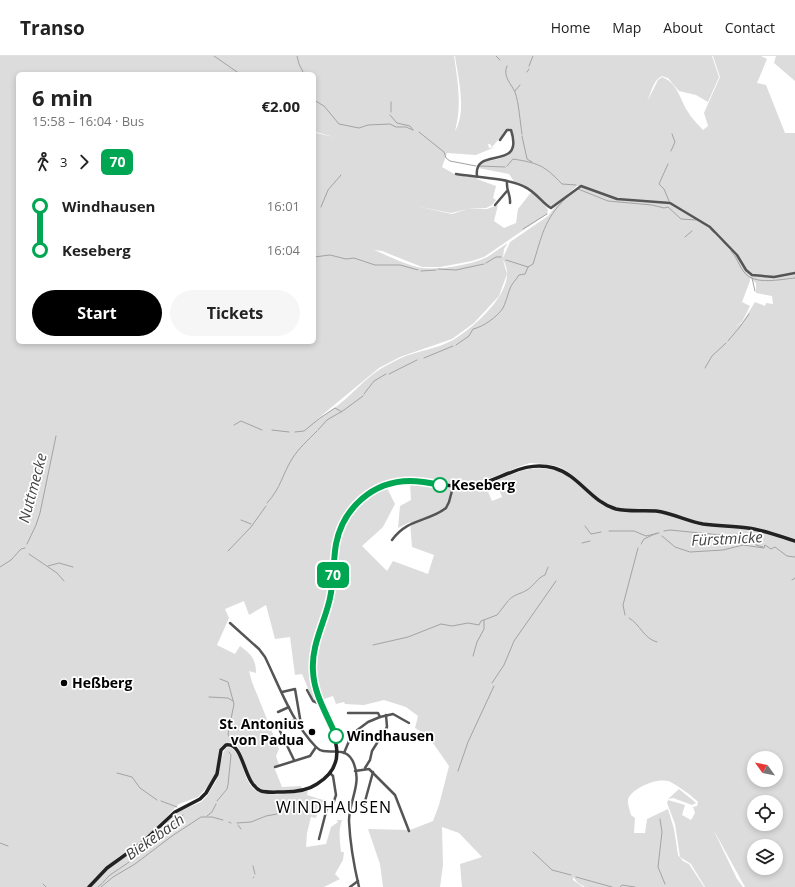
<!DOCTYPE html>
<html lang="en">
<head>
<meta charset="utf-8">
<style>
	body { margin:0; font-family:"Open Sans",sans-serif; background:#f6f6f6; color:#222; height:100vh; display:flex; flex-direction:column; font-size:15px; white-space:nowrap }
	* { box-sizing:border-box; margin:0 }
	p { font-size:13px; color:#767676 }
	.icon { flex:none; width:22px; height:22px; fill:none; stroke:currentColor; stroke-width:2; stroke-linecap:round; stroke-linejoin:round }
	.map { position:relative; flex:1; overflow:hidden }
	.panel { position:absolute; left:16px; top:16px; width:300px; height:272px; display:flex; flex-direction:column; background:#fff; border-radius:6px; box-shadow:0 2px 6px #0003 }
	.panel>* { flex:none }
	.badge { padding:0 8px; border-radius:6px; font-size:14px; line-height:26px }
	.needle { width:26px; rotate:303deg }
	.tools { position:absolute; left:747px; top:695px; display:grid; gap:8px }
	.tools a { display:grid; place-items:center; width:36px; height:36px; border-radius:50%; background:#fff; box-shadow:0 2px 6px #0003; font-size:20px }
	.map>.badge { position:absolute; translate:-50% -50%; box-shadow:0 0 0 2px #fff }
	.legs { display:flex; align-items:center; gap:6px; height:44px; padding:0 16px; font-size:13px }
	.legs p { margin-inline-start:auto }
	.headline { display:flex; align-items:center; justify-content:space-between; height:68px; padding:0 16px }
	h1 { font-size:22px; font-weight:700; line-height:30px }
	.action { display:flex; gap:8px; margin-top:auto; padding:8px 16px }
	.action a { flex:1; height:46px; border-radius:24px; background:#000; color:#fff; font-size:16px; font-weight:700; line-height:46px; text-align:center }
	.action a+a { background:#f6f6f6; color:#222 }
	ul { padding:0 16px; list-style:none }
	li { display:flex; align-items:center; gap:14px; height:44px; font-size:15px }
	li i { display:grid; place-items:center; width:6px; height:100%; margin:0 5px; background:currentColor }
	li i::after { content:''; width:10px; height:10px; margin:-5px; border:3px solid; border-radius:50%; background:#fff }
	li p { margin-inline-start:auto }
	li:first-child i { background:linear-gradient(#0000 50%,currentColor 0) }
	li:last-child i { background:linear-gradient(currentColor 50%,#0000 0) }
	header { display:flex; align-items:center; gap:24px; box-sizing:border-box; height:56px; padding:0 20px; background:#fff; border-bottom:1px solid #e0e0e0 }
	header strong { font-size:19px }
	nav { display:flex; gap:22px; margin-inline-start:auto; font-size:14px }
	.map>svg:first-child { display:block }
	.green { fill:#dcdcdc; fill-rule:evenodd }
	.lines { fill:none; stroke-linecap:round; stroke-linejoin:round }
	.stream { stroke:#a3a3a3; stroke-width:1 }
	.minor { stroke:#555; stroke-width:2.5 }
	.secondary { stroke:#222; stroke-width:3.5 }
	.line-1-casing { stroke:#fff; stroke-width:9 }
	.line-1 { stroke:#00a651; stroke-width:6 }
	.stop-1-dot { fill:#fff; stroke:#00a651; stroke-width:2 }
	.poi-dot { fill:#000; stroke:#fff; stroke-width:1.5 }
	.labels { text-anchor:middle; stroke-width:3.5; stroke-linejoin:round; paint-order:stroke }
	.stop-label { font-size:14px; font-weight:bold; fill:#000; stroke:#fff; text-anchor:start }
	.poi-label { font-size:14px; font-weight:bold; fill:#000; stroke:#fff; text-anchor:start }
	.water-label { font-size:15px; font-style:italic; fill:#444; stroke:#fff }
	.quarter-label { font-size:16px; letter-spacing:1px; fill:#000; stroke:#fff }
</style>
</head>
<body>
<header>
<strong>Transo</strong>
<nav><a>Home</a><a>Map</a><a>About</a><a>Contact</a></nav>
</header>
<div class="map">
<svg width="795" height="831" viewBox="0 0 795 831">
	<rect width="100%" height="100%" fill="#fff"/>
	<!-- green -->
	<g class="green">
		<path d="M0,0H454C458,27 462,49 455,75C467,56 458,21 455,0H712L719,21L708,46L696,39L679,35L668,22L662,20C653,24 651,37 647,46L658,24L662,21C678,27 680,44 688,56C692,63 698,68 703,74L708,70L710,76L704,57L720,21L713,0H761L767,3L757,27L766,29L785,77H795V831H745L713,773L737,823L743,831H705L691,808L680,801L675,768L667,747L668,744L685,749L682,759L691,764L695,757L693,751L697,750L698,746C695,742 673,726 668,725C657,722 635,731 629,741C626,746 630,754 631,759L635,762L634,777H645L647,763L668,753L674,773L678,799L683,805L689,808L704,831H585L578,827L573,821V824L583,831H462L460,808L482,801L459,777L442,771L443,809L440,831H383L380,808L368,773L410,774L433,765L439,749L449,710L428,680L415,672L418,660L406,651L384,644L364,649L345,648L344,646L336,648L333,640L318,645L313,644L302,618L295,619L290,581L275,583L266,549L249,559L244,545L225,553L229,562L217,589L235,598L240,590C251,598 256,603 256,617L249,615L252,626L279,693L276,700L279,709L274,711L282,731L301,730L302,733C285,734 258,741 250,721C246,711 243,699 237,689L234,686L226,687L220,692L216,717L209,729L198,741L179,748L148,780L117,802L87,831H0ZM18,18H314V73L316,76L334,81L316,77L314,75V286H18ZM511,72C515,84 513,97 501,102C494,105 487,104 479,107L478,112L509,118L515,127C534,130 536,142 550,151L554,150L577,130H580L555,151L548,160L510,186L503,202L504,193L508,187C501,191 493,198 485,202C469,209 440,214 423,212C407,210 389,200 374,194L382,195L422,211H440L472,205L484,201L547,158L548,154L541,143L532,135L518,153L516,167L504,172L494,165L498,149L487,153H467L452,158L416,150L451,157L467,153L486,152L492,149L496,144L493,142L496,130L477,123V122L456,119L442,111L447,97L476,99L495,91L489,92L488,88H490L492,91L507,74ZM503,204C521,231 475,271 453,284C437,293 417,295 401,302C394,305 388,309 382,312C365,322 353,338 337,350C330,355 322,360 315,365L379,312L400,301L452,283L474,267L499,240L507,218ZM750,222L756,227V237L772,240L773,248L766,247L765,250L755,246L742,267L736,270L742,266L750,250L742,246L750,225ZM530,407C542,408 564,408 570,419C535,407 528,412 495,425L502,441L492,445L485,429C458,435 437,430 410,427L411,444L400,450L398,472L410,466L412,491L434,499L428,518L393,505L387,515L362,490L383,471L395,448L386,430L388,426C415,422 442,430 468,427C490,425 510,413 530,407ZM754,702H776V724H754ZM754,746H776V768H754ZM754,790H776V812H754Z"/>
		<path d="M776,0H795V25L774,7Z"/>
		<path d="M228,691C244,694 241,724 255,734C268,742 294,737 308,735L307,739L323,744L325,742L321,750L327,751L326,753L319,752L316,762L311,761L307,777L306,791L326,788L331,771L338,766L337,764H342C338,775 340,784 341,796H344L343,804L335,818L340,823L324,831H91L108,812L140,791L178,756L201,746L207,740L216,725L223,698L225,693Z"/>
		<path d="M679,733L695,746L696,747L692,749L673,742L668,743Z"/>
	</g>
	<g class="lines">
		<!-- stream -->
		<g class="stream">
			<path d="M214,0L240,18"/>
			<path d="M297,0L299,8L304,18"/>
			<path d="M496,0L500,4"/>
			<path d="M507,10C502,20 512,29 515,36C519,47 520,66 522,78"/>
			<path d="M529,10L533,0"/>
			<path d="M527,16L529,13"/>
			<path d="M515,35L520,29"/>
			<path d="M314,44L324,50L339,68L359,72L368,69L390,68L396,71H406L413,74"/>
			<path d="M391,56V46"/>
			<path d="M390,59L397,67L410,70L413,74"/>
			<path d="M419,76L444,96L446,102L450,105L476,110"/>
			<path d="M522,80L527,103L532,106"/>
			<path d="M671,95L675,86L672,78"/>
			<path d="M668,108L659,128L664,133L669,145"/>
			<path d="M479,110L505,111"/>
			<path d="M507,110L513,103C538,107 544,109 562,128L576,129"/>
			<path d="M578,133L608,145L652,149L664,152L668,151L681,163L696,164"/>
			<path d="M321,151L328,134L341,119"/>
			<path d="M523,173L547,158"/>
			<path d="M710,173L714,177"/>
			<path d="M685,181L692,175"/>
			<path d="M723,186L729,192"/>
			<path d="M731,195C737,201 739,210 744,216C754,230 781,223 795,222"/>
			<path d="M314,201L330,199L346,203L354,202L375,209H400L418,214"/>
			<path d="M506,204L528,211"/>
			<path d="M486,207L496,201H501"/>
			<path d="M438,213L456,214L484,208"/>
			<path d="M421,215L436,214"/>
			<path d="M752,222L755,235"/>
			<path d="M728,285L739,272L749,258"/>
			<path d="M456,289L469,280L473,273C483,271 497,261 503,252C505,248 508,239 509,235C511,228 516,224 519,219L525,218L528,211L533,208C542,180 544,163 566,142"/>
			<path d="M424,302L453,290"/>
			<path d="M705,312L712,300L726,287"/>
			<path d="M389,318L417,304"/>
			<path d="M364,338L374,325L386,318"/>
			<path d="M234,369L241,365L262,374"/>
			<path d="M272,374L289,376"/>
			<path d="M318,374L327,364L344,354L363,340"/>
			<path d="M295,376L304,375L320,362L335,352L342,356"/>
			<path d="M267,447C281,432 282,419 292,403C298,393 308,384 317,375"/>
			<path d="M241,464L251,468"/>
			<path d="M585,470L591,478L601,476"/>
			<path d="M609,475H634L646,480L659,477"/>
			<path d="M664,475L670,474L751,482L755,484L756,489L763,491"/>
			<path d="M662,480L675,491L690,496L723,494L743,489L764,492L765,489L771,493L775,491L787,500L795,501"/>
			<path d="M582,487L590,485"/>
			<path d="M27,488L36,469L40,457L56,380"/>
			<path d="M641,488L644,483L657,477"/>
			<path d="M228,495L251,471L266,450"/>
			<path d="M29,498L57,517L64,525"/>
			<path d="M48,510L59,507L73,511"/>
			<path d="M0,511L11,504L21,493L25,492"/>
			<path d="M792,524L795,522"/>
			<path d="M509,544C514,538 521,538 527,534C534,530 537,522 545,519L548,511"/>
			<path d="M625,559L623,549L638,492"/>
			<path d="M629,562C640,568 644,583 657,586"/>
			<path d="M373,589L408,581L441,568L452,570L468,567L479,569L481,565L497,559L508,545"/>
			<path d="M473,600L477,586L484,573V564"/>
			<path d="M220,623L228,626L234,648L228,678L231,685"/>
			<path d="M492,627L504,609L514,585L556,525"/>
			<path d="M209,641L228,642L233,645"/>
			<path d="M458,715L468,686L494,630"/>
			<path d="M117,717L132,721L140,732L157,744"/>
			<path d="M161,745L177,751"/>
			<path d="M217,745L227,733L228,729L231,699L229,696"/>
			<path d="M207,760L212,756L216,748"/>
			<path d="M660,763L662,776L658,811L665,828"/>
			<path d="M229,766L231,767"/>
			<path d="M237,767L251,766L266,760L277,758"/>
			<path d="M238,769L241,773"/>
			<path d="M0,787L8,790"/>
			<path d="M533,796L552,814L571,819"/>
			<path d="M253,810L255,818"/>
			<path d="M576,821L612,831"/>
			<path d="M253,822L254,821"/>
			<path d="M43,828L46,831"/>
			<path d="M98,831C104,827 107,820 113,817C131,805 151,791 165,775C171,769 179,766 183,759"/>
			<path d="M101,831L113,821L135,808L172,780L201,761H212L223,764"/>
			<path d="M620,831L622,829L635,831"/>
		</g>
		<!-- minor -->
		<g class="minor">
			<path d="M456,118C475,121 508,122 525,131C536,136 545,150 551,152L581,130L617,143L670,147L710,171L737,199L746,214L752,219L774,221L795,217"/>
			<path d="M477,120C473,89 525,117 511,74H507L500,84"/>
			<path d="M507,126C506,134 511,139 510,147"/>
			<path d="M495,149L507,135"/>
			<path d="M392,484C408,462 428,466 446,452L449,446L453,431"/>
			<path d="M230,567L259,593L265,601C280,632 292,666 316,691C326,702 346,686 354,708C362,728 349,745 349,765C350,787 354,810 359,831"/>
			<path d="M307,634L313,645L320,648"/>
			<path d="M282,636L295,633L302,674"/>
			<path d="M278,656L289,651"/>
			<path d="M348,657H378L380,661"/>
			<path d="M344,697L352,678L368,666L380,661L393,658L409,667"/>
			<path d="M294,704L280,675L281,670L295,664"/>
			<path d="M275,711L310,700L316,691"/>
			<path d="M365,712L370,704L372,695L387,671L386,659"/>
			<path d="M355,715L369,713L395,739L409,775"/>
			<path d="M364,749L373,716"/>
			<path d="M319,783L327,752L333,748L336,739L333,720L330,717"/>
			<path d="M350,831L358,825"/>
		</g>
		<!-- secondary -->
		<path class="secondary" d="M89,831L107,812L143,786L175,756L200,743L206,737L217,718L221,694L226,689C245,686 242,727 261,735C268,737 276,736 283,736C295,736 307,735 317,728C354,705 330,673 319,645C316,637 315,628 313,619C309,590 326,564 331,537C334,521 333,504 336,488C342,452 374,424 411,425C432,425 451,433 473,430C500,425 524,403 554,412C579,419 591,446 616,453C629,456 643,454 656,455C672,457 687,465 703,468C718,470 733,470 748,472C764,474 779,480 795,485"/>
	</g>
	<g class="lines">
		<!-- line-1 casing -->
		<g class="line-1-casing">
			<path id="line-1" d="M336,680C327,658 314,639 313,615C311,589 325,566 330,542C334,524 333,506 336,488C343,452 373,425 410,425C420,425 431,427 440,429"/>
		</g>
		<!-- line-1 -->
		<use href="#line-1" class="line-1"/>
	</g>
	<!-- markers -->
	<g class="stop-1-dot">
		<circle cx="440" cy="429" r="7"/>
		<circle cx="336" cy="680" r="7"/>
	</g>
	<g class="poi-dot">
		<circle cx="64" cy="627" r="4"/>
		<circle cx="312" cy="676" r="4"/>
	</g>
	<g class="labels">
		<!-- stop labels -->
		<g class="stop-label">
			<text x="451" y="434">Keseberg</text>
			<text x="347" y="685">Windhausen</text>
		</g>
		<!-- poi labels -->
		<g class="poi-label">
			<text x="72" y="632">Heßberg</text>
			<text x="304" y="673" text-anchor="end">St. Antonius<tspan x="304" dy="16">von Padua</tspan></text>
		</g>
		<!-- water labels -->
		<g class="water-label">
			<text transform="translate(33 432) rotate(-75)" y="5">Nuttmecke</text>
			<text transform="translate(727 483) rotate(-3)" y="5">Fürstmicke</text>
			<text transform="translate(155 781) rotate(-35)" y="5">Biekebach</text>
		</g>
		<!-- quarter labels -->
		<g class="quarter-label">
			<text x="334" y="757">WINDHAUSEN</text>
		</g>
	</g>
</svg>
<div class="tools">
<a><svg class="needle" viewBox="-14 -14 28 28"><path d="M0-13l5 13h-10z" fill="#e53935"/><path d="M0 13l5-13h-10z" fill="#767676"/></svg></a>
<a><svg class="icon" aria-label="locate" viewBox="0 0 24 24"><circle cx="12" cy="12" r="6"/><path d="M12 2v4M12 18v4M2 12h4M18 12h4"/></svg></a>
<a><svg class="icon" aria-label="layers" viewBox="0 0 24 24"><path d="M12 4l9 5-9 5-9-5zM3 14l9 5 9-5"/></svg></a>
</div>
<b class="badge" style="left:333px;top:519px;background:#00a651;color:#fff">70</b>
<section class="panel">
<div class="headline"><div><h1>6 min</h1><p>15:58 – 16:04 · Bus</p></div><b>€2.00</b></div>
<div class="legs"><svg class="icon" aria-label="walk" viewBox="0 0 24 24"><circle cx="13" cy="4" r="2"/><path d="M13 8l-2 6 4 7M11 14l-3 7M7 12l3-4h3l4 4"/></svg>3<svg class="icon" aria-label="forward" viewBox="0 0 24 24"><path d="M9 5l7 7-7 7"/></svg><b class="badge" style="background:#00a651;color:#fff">70</b></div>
<ul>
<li><i style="color:#00a651"></i><b>Windhausen</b><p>16:01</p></li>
<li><i style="color:#00a651"></i><b>Keseberg</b><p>16:04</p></li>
</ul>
<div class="action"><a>Start</a><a>Tickets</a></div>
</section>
</div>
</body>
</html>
